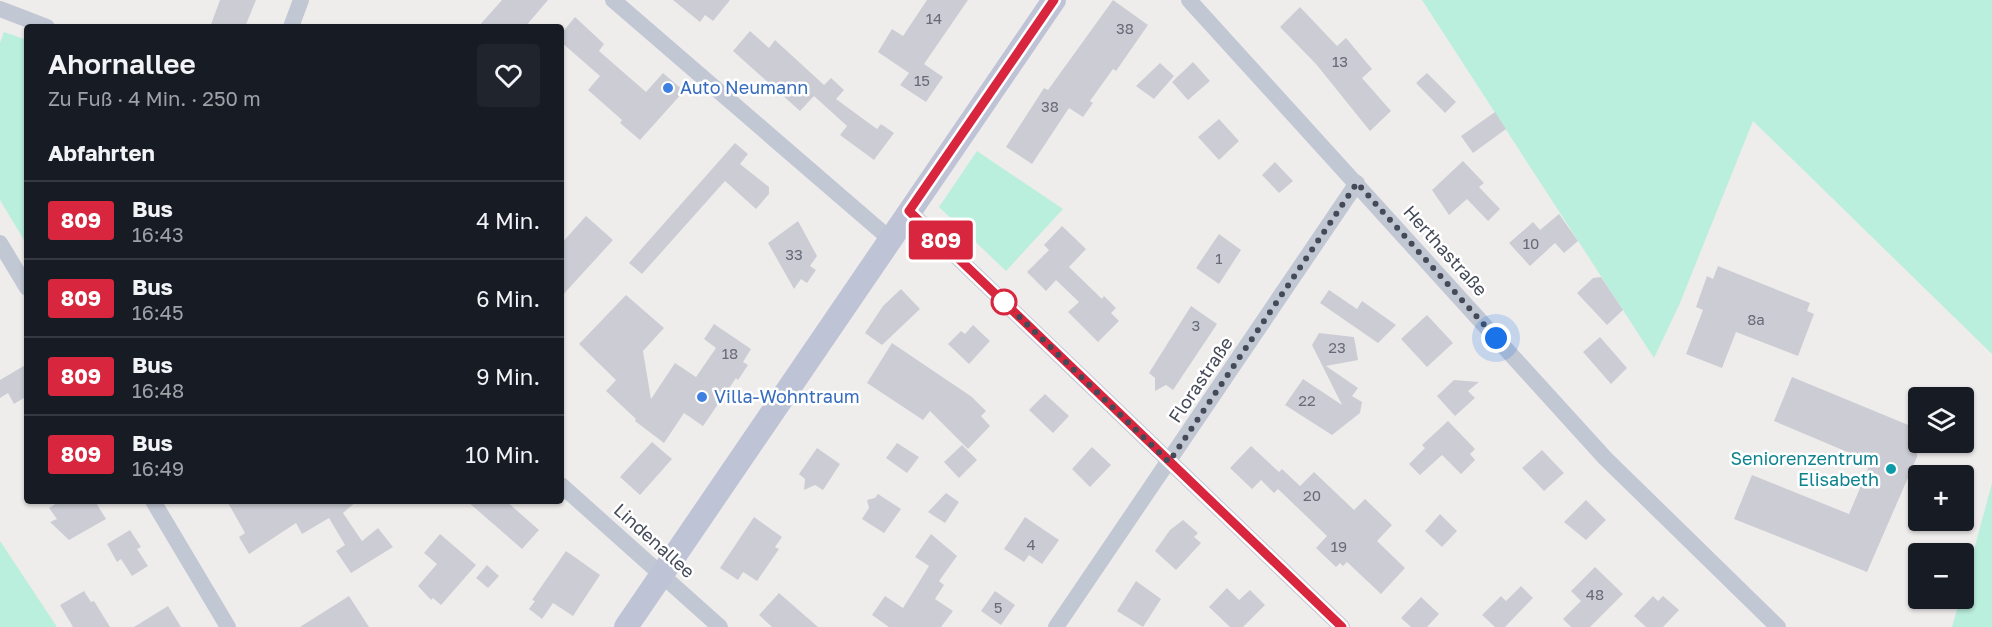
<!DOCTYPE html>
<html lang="de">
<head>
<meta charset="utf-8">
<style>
	body { margin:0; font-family:"Golos Text",sans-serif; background:#20242c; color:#f1f3f6; height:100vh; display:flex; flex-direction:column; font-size:22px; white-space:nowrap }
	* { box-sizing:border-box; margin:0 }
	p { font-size:20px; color:#9ea1a6 }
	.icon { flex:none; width:33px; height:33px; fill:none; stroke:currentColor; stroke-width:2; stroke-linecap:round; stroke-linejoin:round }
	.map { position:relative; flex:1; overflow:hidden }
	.sheet { position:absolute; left:24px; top:24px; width:540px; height:480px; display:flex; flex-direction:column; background:#171b24; border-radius:6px; box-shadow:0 2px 4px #0004 }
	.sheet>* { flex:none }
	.badge { padding:0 12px; border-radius:4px; font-size:21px; line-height:39px }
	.fabs { position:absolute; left:1908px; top:387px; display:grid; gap:12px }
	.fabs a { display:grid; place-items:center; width:66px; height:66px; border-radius:6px; background:#171b24; box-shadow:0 2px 4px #0004; font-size:30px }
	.you { position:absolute; width:30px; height:30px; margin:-15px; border:4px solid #fff; border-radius:50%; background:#1a73e8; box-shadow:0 0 0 9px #1a73e833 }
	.map>.badge { position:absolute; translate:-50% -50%; box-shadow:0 0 0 3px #fff }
	h2 { padding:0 24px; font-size:22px; line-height:54px }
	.round { display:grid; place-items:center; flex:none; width:63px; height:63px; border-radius:6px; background:#20242c }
	.headline { display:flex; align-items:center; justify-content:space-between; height:102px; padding:0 24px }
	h1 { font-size:28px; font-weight:600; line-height:45px }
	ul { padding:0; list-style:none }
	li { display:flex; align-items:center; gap:18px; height:78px; padding:0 24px; border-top:2px solid #363941 }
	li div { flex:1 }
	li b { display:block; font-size:22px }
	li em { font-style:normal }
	li .badge { min-width:66px; font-weight:700; text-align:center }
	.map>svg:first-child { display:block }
	.green { fill:#baeedd }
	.building { fill:#cccdd4 }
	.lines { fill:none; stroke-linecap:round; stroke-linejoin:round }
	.street { stroke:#c2c7d4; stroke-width:16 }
	.secondary { stroke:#bfc3d6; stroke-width:24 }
	.line-casing { stroke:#fff; stroke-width:14 }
	.line { stroke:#d7263d; stroke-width:9 }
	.walk { stroke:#454a59; stroke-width:6; stroke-dasharray:0 10.8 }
	.shop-dot { fill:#3f7fe0; stroke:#fff; stroke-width:2 }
	.stop-dot { fill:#fff; stroke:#d7263d; stroke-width:3 }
	.culture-dot { fill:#0f9aa8; stroke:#fff; stroke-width:2 }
	.labels { text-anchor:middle; stroke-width:5; stroke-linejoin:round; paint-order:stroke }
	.number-label { font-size:15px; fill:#676b78 }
	.shop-label { font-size:18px; fill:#366cbe; stroke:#fff; text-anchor:start }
	.street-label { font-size:18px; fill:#454a59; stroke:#fff }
	.culture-label { font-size:18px; fill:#0d838f; stroke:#fff; text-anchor:end }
</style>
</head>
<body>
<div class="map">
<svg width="1992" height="627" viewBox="0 0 1992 627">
	<rect width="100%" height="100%" fill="#efedec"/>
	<!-- green -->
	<g class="green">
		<path d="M1422,0H1992V354L1753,121L1680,303L1654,358Z"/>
		<path d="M4,32L27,40V245L0,200V43Z"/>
		<path d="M977,151L1063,209L1006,271L939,207Z"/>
		<path d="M1992,483V627H1952L1960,599L1964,598V587Z"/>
		<path d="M0,541L57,627H0Z"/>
	</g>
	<!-- building -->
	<g class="building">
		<path d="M220,0H256L245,27H210Z"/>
		<path d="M502,0H548L525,27H478Z"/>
		<path d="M673,0H730L713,21L705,15L700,22Z"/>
		<path d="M927,0H968L924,64L943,77L926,102L900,85L909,73L878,52L892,29L903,36Z"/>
		<path d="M1113,0L1148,25L1116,71L1113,69L1090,101L1093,103L1083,117L1069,108L1032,164L1006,147L1044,88L1048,90Z"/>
		<path d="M1300,7L1337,46L1346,38L1372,69L1362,78L1391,111L1370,131L1316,64L1280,27Z"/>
		<path d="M575,17L604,44L599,51L646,92L663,73L684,91L640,140L620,123L622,120L588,90L600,76L561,42V34Z"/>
		<path d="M750,31L769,48L775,40L824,85L831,78L844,90L836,99L877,129L881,124L894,133L874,160L840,135L847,126L814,96L800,111L733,51Z"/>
		<path d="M1193,62L1210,81L1188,100L1172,82Z"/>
		<path d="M1160,63L1174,76L1154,99L1136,86Z"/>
		<path d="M1427,73L1456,102L1445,113L1416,83Z"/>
		<path d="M1495,112L1506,129L1473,153L1461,136Z"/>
		<path d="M1219,119L1239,141L1219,160L1198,137Z"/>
		<path d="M735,143L748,154L740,164L769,187V194L756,209L725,181L642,274L629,263Z"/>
		<path d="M1463,161L1484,183L1479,187L1500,209L1488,221L1467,199L1449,215L1432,190Z"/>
		<path d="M1275,162L1293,181L1279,193L1262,175Z"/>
		<path d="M1559,214L1578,241L1564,253L1555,243L1530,266L1509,243L1533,222L1540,230Z"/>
		<path d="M586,216L613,240L561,297V244Z"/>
		<path d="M798,221L817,256L810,266L816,270L807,283L801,279L794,289L768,243Z"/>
		<path d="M1062,226L1086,249L1069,267L1102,299L1104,296L1116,308L1111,313L1119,321L1098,342L1068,312L1079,302L1056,280L1046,291L1027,272L1049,250L1044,245Z"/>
		<path d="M1219,234L1241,250L1219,284L1196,268Z"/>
		<path d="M1718,266L1810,303L1807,311L1814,314L1798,356L1736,332L1722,368L1686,354L1703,310L1696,307L1707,276L1713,279Z"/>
		<path d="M1601,277L1623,310L1607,325L1577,293L1593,278Z"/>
		<path d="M901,289L920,309L882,345L865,333L883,306Z"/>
		<path d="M1329,290L1357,309L1362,301L1396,325L1378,343L1320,303Z"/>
		<path d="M626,295L664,328L643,351L651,399L675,363L696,377L716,348L704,339L714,324L751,349L743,362L748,365L738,380L736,378L703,426L684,413L664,443L635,421L636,419L606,391L616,380L579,344Z"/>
		<path d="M1191,306L1217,324L1173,390L1166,385L1155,391V378L1149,373Z"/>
		<path d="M1427,315L1453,343L1427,367L1401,339Z"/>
		<path d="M973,325L990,341L969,364L948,344L961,331L965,334Z"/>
		<path d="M1319,333L1354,337L1358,360L1326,366L1358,388L1352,396L1362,402L1360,413L1332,435L1285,405L1303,379L1342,405L1312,345Z"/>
		<path d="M1600,337L1627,368L1611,384L1583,352Z"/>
		<path d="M892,343L972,397L986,411L981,416L990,426L968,449L930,411L923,420L867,383Z"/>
		<path d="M27,364V396L14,404L8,393L0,398V380Z"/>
		<path d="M1792,377L1918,429L1917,457L1867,572L1734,519L1752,475L1849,514L1871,462L1774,421Z"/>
		<path d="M1454,380L1479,382L1468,391L1475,398L1455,416L1437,396Z"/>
		<path d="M1045,394L1069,416L1053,433L1029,410Z"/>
		<path d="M1448,421L1475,449L1470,454L1475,460L1461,474L1442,455L1420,475L1409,464L1425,448L1422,445Z"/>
		<path d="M652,442L672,459L640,495L620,477Z"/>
		<path d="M897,443L919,457L907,473L886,458Z"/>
		<path d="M962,445L977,460L959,478L944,462Z"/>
		<path d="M1251,446L1279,472L1282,469L1300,486L1314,472L1354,510L1365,499L1392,525L1377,541L1405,568L1381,594L1347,562L1343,566L1340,563L1336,567L1316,548L1327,536L1278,489L1274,493L1261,480L1252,489L1230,468Z"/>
		<path d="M1092,447L1111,465L1090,487L1072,469Z"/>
		<path d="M817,448L840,464L823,490L815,485L804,490L805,479L799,474Z"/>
		<path d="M1542,450L1564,473L1544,491L1522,468Z"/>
		<path d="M946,493L959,502L945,523L928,512Z"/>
		<path d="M878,494L901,509L884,533L862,519L869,508L867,500L875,498Z"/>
		<path d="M1586,500L1606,520L1586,540L1564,522Z"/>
		<path d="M60,501H95L106,519L69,540L50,522L57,519L49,508Z"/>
		<path d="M227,501H357L343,513L362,541L378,528L393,547L351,573L336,551L345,545L329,518L302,534L296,523L249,554L239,537L245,533Z"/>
		<path d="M467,501H506L539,530L522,549Z"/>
		<path d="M1440,514L1457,531L1442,547L1425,531Z"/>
		<path d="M754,517L782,537L775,547L779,549L757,581L743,572L738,580L720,568Z"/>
		<path d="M1025,517L1059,540L1042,564L1029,555L1024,562L1004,549Z"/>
		<path d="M1183,520L1198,533L1194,537L1201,543L1176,570L1155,551L1170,530Z"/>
		<path d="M130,530L141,547L137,549L148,566L132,576L121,559L117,562L107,544Z"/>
		<path d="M440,534L476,565L441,605L433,598L431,600L418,586L437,564L424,553Z"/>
		<path d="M931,534L957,556L939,581L944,585L935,599L953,611L941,627H889L872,615L885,596L903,608L929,566L915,557Z"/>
		<path d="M566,551L600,575L573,616L553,603L542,619L529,609L535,601L532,600Z"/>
		<path d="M487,565L499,576L488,588L476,578Z"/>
		<path d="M1595,567L1623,594L1590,627H1571L1563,619L1581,601L1571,591Z"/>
		<path d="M1136,581L1161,599L1143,627L1117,611Z"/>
		<path d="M1521,586L1533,598L1505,627H1495L1482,615L1501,596L1506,601Z"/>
		<path d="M1227,588L1239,600L1250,590L1265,605L1243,627H1230L1209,607Z"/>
		<path d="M84,591L91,602L94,601L110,627H73L60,605Z"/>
		<path d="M995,591L1015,605L1001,625L981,611Z"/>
		<path d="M779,593L818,627H772L759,615Z"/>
		<path d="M349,596L369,627H300Z"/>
		<path d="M1653,596L1658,601L1663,596L1679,610L1663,627H1646L1634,616Z"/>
		<path d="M1421,597L1439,614L1427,627H1411L1401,618Z"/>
		<path d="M168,606L181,627H134Z"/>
	</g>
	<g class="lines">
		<!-- street -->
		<g class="street">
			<path d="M613,0L890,239"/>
			<path d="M1189,0L1605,458L1778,627"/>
			<path d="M0,9L47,27"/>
			<path d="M291,27L301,0"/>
			<path d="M909,211L1342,627"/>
			<path d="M0,243L27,288"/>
			<path d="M561,485L720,627"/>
			<path d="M153,501L228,627"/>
			<path d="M1056,627L1357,183"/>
		</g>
		<!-- secondary -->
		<path class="secondary" d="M626,627L1054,0"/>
	</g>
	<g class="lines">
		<!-- line casing -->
		<g class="line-casing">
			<path id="line" d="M1054,0L909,211L1342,627"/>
		</g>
		<!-- line -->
		<use href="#line" class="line"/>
		<!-- walk -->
		<path class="walk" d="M1004,302L1169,462L1357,183L1496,338"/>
	</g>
	<!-- markers -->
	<g class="shop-dot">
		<circle cx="668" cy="88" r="6"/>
		<circle cx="702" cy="397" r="6"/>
	</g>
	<circle class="stop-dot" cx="1004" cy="302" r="12"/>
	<circle class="culture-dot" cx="1891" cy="469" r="6"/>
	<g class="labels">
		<!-- number labels -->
		<g class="number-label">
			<text x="934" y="24">14</text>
			<text x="1125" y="34">38</text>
			<text x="1340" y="67">13</text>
			<text x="922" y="86">15</text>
			<text x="1050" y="112">38</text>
			<text x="1531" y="249">10</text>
			<text x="794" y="260">33</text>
			<text x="1219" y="264">1</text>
			<text x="1756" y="325">8a</text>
			<text x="1196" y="331">3</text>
			<text x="1337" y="353">23</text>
			<text x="730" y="359">18</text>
			<text x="1307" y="406">22</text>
			<text x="1312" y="501">20</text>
			<text x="1031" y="550">4</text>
			<text x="1339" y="552">19</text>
			<text x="1595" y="600">48</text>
			<text x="998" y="613">5</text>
		</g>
		<!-- shop labels -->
		<g class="shop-label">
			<text x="680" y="94">Auto Neumann</text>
			<text x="714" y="403">Villa-Wohntraum</text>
		</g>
		<!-- street labels -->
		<g class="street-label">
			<text transform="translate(1445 251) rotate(48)" y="6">Herthastraße</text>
			<text transform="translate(1201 380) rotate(-56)" y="6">Florastraße</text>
			<text transform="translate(654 541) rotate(42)" y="6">Lindenallee</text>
		</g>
		<!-- culture labels -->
		<g class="culture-label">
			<text x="1879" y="465">Seniorenzentrum<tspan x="1879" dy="21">Elisabeth</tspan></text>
		</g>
	</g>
</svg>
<div class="fabs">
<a><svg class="icon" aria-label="layers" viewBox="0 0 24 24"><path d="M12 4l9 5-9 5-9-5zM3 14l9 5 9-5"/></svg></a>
<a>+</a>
<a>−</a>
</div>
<div class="you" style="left:1496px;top:338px"></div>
<b class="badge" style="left:941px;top:240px;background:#d7263d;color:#fff">809</b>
<section class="sheet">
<div class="headline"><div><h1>Ahornallee</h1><p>Zu Fuß · 4 Min. · 250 m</p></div><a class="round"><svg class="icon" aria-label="heart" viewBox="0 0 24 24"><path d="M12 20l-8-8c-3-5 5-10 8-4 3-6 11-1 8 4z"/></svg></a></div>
<h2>Abfahrten</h2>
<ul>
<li><span class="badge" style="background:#d7263d;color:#fff">809</span><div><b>Bus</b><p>16:43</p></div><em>4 Min.</em></li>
<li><span class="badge" style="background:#d7263d;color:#fff">809</span><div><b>Bus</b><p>16:45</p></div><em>6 Min.</em></li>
<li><span class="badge" style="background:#d7263d;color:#fff">809</span><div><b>Bus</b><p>16:48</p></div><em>9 Min.</em></li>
<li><span class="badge" style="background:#d7263d;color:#fff">809</span><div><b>Bus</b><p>16:49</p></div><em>10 Min.</em></li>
</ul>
</section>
</div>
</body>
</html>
